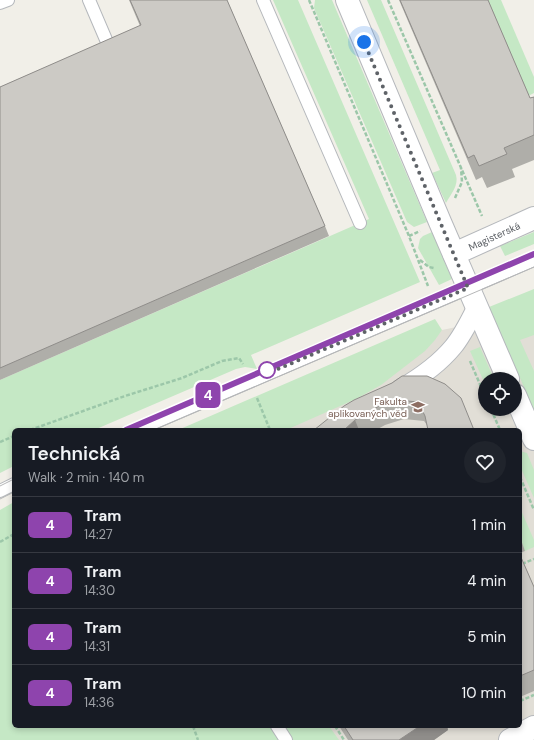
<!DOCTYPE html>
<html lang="en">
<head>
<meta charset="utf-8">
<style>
	body { margin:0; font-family:"DM Sans",sans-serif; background:#20242c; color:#f1f3f6; height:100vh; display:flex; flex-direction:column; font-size:15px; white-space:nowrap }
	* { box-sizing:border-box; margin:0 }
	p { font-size:13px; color:#9ea1a6 }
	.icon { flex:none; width:22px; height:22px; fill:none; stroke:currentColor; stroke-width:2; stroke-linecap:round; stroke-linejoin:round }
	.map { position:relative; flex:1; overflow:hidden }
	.panel { position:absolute; left:12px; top:428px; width:510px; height:300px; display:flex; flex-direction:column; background:#171b24; border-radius:6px; box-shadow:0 2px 6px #0003 }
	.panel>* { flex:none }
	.badge { padding:0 8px; border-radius:6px; font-size:14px; line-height:26px }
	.tools { position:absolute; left:478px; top:372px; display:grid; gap:8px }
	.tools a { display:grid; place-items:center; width:44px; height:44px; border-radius:50%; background:#171b24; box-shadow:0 2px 6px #0003; font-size:20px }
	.you { position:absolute; width:20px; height:20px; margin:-10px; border:3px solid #fff; border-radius:50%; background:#1a73e8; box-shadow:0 0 0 6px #1a73e833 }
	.map>.badge { position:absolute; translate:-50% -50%; box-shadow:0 0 0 2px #fff }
	.round { display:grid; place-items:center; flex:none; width:42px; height:42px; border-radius:21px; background:#20242c }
	.head { display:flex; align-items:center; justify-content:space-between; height:68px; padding:0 16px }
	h1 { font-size:19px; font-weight:600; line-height:30px }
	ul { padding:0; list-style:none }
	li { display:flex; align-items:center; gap:12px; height:56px; padding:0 16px; border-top:1px solid #363941 }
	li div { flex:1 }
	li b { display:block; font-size:15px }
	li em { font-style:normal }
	li .badge { min-width:44px; font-weight:700; text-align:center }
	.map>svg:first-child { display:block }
	.education { fill:#e1ded6; fill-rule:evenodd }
	.green { fill:#c5e8c5 }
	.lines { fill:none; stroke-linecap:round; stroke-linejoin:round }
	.service-casing { stroke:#b5b8bc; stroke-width:14 }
	.pedestrian-casing { stroke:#b5b8bc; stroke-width:20 }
	.minor-casing { stroke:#b5b8bc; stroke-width:24 }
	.path { stroke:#9cc7a9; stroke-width:2.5; stroke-dasharray:4 2; stroke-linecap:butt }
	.service { stroke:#fff; stroke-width:12 }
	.pedestrian { stroke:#fff; stroke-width:18 }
	.minor { stroke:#fff; stroke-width:22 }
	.tram { stroke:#b6b7b8; stroke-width:1 }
	.wall { fill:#afaea9 }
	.shaded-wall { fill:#8f8d8a }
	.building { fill:#cccac5; stroke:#8f8d8a }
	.line-casing { stroke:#fff; stroke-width:9 }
	.line { stroke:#8e44ad; stroke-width:6 }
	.walk { stroke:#5f6368; stroke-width:4; stroke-dasharray:0 7.2 }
	.stop-dot { fill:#fff; stroke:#8e44ad; stroke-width:2 }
	.labels { text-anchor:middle; stroke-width:4; stroke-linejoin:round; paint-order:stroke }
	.street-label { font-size:10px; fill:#5f6368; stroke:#fff }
	.education-label { font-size:10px; fill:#785e54; stroke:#fff; text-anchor:end }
</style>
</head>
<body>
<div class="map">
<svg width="534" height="740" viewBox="0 0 534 740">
	<rect width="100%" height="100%" fill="#f1efe8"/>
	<!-- education -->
	<path class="education" d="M534,303V740H0L14,726H520V430H228L442,330L495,319ZM485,379H515V409H485Z"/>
	<!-- green -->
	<g class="green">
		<path d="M273,0H298L420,282L251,355L257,369L245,367L236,369L94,430H14V466L0,473V380L369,219Z"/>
		<path d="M315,0H332L427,222L414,227L407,222L314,8Z"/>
		<path d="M367,0H381L456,175C459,185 451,194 446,203L432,173L440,170Z"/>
		<path d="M487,0H501L534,77V93L528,96Z"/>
		<path d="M432,232L452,279L439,285L418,248L420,239L423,236Z"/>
		<path d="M534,232V244L505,256L500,246Z"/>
		<path d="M534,289V335L520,340L534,371V410L489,307Z"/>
		<path d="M435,319L442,330L435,340L425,351L381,385L356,399L286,430H178Z"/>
		<path d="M480,347L494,379H485V384L470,351Z"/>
		<path d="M520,451L527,453L534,470V498L520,466Z"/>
		<path d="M14,502V726H329L339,740H0V510Z"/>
		<path d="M520,508L534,540V547L525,551L520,539Z"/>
	</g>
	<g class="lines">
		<!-- service casing -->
		<g class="service-casing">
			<g id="service">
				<path d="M89,0L107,42"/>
				<path d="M263,0L360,223"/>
				<path d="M0,3L8,0"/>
				<path d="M137,430L534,260"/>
				<path d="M0,491L14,484"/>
				<path d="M277,726L286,740"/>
			</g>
		</g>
		<!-- pedestrian casing -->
		<g class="pedestrian-casing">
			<path id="pedestrian" d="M400,389C419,378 439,364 453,347C463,335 470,320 477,306"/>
		</g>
		<!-- minor casing -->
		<g class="minor-casing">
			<g id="minor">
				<path d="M347,0L440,222L508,379"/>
				<path id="s1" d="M454,254L534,218"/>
				<path d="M515,395L534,439"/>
				<path d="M510,740L534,727"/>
			</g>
		</g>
		<!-- path -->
		<g class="path">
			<path d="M309,0L409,236L428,286"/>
			<path d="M388,0L482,216"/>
			<path d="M455,198L462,182L461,168"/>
			<path d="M409,236L420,231"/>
			<path d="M420,260L429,267L434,268"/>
			<path d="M470,361L485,396"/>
			<path d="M257,398L270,430"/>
			<path d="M491,409L500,430"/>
			<path d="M30,430L125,396L182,378L222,361L239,358L243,364"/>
			<path d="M0,442L14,436"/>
			<path d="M520,477L534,510"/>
			<path d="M0,542L14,534"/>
			<path d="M522,564L534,559"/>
			<path d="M520,701L534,695"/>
			<path d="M193,726L198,740"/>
			<path d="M335,726L344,740"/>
		</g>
		<!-- service -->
		<use href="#service" class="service"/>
		<!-- pedestrian -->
		<use href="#pedestrian" class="pedestrian"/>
		<!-- minor -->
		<use href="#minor" class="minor"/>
		<!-- tram -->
		<g class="tram">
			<path d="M126,430L534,254"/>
			<path d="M154,430L534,267"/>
			<path d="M0,486L14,479"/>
			<path d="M0,499L14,492"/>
		</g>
	</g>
	<!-- wall -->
	<g class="wall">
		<path d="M129,0H227L325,226L329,236L0,380V87L140,26Z"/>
		<path d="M399,0H488L530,98L534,97V160L512,169L515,177L487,188L482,177L476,180Z"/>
		<path d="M392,383L474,430L427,425L424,421L404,419L385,425L376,430H314Z"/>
		<path d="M520,537L525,551L520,553Z"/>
		<path d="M520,555L534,587V691L520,697Z"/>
		<path d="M339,726H447L448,730L434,740H348Z"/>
	</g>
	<!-- shaded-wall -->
	<g class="shaded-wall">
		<path d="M355,420L359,430H344Z"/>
		<path d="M420,726H447L448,730L434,740H399Z"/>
	</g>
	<!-- building -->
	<g class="building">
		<path d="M130,0H227L325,226L0,368V87L141,25Z"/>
		<path d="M400,0H488L530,98L534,97V135L504,148L507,154L479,166L474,155L468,158Z"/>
		<path d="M402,376H427L445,384L461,398L474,430H428L425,416L418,402L397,400L379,406L355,420L344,430H314L344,406L354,400L392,383Z"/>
		<path d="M520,555L534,587V670L520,676Z"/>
		<path d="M344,726H420L399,740H353Z"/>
	</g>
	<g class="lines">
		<!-- line casing -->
		<g class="line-casing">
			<path id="line" d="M126,430L534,254"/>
		</g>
		<!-- line -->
		<use href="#line" class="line"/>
		<!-- walk -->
		<path class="walk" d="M267,370L264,375L468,288L364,42"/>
	</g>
	<!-- icons -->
	<defs>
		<g id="university-bare" transform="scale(1.08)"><path d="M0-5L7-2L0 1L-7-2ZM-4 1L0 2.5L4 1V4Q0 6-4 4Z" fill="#8d6e63" stroke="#fff" stroke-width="2.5" paint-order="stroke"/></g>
	</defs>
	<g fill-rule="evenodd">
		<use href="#university-bare" x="418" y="407"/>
	</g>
	<!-- markers -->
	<circle class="stop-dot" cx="267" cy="370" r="8"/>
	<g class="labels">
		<!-- street labels -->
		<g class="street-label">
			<text dy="4" stroke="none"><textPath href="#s1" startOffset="44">Magisterská</textPath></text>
		</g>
		<!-- education labels -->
		<g class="education-label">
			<text x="407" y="405">Fakulta<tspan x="407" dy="12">aplikovaných věd</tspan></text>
		</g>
	</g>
</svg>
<div class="tools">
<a><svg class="icon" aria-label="locate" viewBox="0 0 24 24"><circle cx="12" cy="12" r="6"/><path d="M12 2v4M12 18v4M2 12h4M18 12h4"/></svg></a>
</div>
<div class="you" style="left:364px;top:42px"></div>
<b class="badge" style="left:208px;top:395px;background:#8e44ad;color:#fff">4</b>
<section class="panel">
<div class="head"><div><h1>Technická</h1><p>Walk · 2 min · 140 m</p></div><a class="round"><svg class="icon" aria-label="heart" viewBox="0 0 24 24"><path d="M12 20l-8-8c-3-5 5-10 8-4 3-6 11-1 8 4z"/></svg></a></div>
<ul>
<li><span class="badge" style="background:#8e44ad;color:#fff">4</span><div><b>Tram</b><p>14:27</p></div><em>1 min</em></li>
<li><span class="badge" style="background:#8e44ad;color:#fff">4</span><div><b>Tram</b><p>14:30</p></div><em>4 min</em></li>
<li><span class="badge" style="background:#8e44ad;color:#fff">4</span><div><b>Tram</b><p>14:31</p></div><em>5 min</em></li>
<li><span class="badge" style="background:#8e44ad;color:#fff">4</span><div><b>Tram</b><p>14:36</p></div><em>10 min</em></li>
</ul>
</section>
</div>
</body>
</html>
